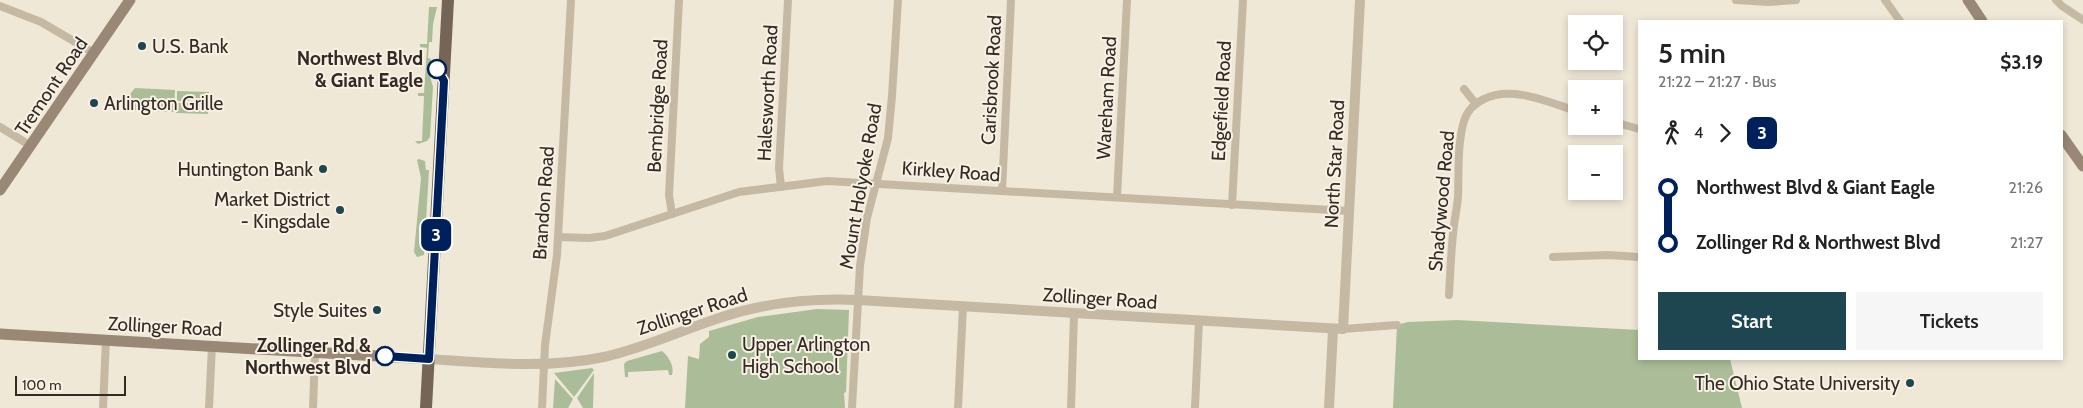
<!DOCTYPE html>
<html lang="en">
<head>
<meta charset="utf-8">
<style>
	body { margin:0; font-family:Cabin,sans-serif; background:#f6f6f6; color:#222; height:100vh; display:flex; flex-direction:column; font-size:19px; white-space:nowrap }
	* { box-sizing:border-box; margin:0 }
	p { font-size:16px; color:#767676 }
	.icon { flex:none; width:28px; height:28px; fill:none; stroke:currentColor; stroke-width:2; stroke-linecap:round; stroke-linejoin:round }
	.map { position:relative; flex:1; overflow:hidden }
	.sheet { position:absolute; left:1638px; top:20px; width:425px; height:340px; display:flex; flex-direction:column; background:#fff; border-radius:0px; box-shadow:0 2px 8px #0003 }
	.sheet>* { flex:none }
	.badge { padding:0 10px; border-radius:8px; font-size:18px; line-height:32px }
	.fabs { position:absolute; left:1568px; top:15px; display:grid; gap:10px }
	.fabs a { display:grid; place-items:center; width:55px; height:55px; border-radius:0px; background:#fff; box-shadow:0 2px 8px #0003; font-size:25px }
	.scale { position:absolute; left:15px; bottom:12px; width:111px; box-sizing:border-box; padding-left:5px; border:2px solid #322b25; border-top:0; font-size:14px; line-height:18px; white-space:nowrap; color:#322b25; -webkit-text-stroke:4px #f8f1e3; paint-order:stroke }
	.map>.badge { position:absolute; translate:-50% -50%; box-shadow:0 0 0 2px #fff }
	.legs { display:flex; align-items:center; gap:8px; height:55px; padding:0 20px; font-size:16px }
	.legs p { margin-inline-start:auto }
	.summary { display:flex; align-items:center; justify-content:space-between; height:85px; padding:0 20px }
	h1 { font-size:28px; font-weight:600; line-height:38px }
	.action { display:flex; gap:10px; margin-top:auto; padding:10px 20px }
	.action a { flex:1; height:58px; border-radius:0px; background:#1d4651; color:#fff; font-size:20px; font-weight:600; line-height:58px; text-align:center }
	.action a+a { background:#f6f6f6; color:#222 }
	ul { padding:0 20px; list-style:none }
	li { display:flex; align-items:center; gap:18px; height:55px; font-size:19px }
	li i { display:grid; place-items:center; width:8px; height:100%; margin:0 6px; background:currentColor }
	li i::after { content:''; width:12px; height:12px; margin:-6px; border:4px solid; border-radius:50%; background:#fff }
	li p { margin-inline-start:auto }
	li:first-child i { background:linear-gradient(#0000 50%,currentColor 0) }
	li:last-child i { background:linear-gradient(currentColor 50%,#0000 0) }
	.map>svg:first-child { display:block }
	.green { fill:#abbd98 }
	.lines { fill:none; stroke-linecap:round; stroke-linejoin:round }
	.minor { stroke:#c6b9a4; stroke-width:8 }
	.tertiary { stroke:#c6b9a4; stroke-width:10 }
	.secondary { stroke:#9a8876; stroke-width:11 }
	.primary { stroke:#746557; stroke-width:12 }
	.line-1-casing { stroke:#fff; stroke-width:11 }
	.line-1 { stroke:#00205b; stroke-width:8 }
	.poi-dot { fill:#1d4651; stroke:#f8f1e3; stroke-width:2 }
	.stop-1-dot { fill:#fff; stroke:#00205b; stroke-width:2.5 }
	.labels { text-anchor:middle; stroke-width:4; stroke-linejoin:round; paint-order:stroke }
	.poi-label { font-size:19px; fill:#322b25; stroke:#f8f1e3; text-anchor:end }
	.stop-label { font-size:19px; font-weight:bold; fill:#322b25; stroke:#f8f1e3; text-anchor:end }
	.street-label { font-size:19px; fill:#322b25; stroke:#f8f1e3 }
</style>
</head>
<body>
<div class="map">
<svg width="2083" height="408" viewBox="0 0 2083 408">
	<rect width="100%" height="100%" fill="#efe8d7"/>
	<!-- green -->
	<g class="green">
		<path d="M429,7H437L433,24L432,42H429L428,58L431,59L430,76L433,87L430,137L427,141L418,144L415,141H422L424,96H418V93H424L427,48L420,47V44H427Z"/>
		<path d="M135,88L175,90L174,112L126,110L127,98Z"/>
		<path d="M177,91L209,92L208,102H196L193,99L188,101H177Z"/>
		<path d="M177,103H188L193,106L196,104H208V114L176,113Z"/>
		<path d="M419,159L425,161L426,170H429L424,255L417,257L414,252L421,178L417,160Z"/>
		<path d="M817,309L849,310L846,392L844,393L845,408H685L688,356L699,359L700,344L709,337V331L758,317Z"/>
		<path d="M1457,320L1639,330V359H1730L1742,408H1393L1397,325L1408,322Z"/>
		<path d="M662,351C668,356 675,366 672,375H669L668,370L628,372V377H625L624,364L627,361Z"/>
		<path d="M592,368L594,370L574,397L554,373Z"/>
		<path d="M594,373L593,408H583L577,398Z"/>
		<path d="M555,379L573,399L568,408H553Z"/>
	</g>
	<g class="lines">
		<!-- minor -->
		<g class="minor">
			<path d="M1736,0L1769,2L1796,0"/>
			<path d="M1885,0L1900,21"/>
			<path d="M2056,0L2062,6L2083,20"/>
			<path d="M0,6L41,22L94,53"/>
			<path d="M1464,89L1476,104"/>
			<path d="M1614,122L1639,129"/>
			<path d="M0,127L31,146"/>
			<path d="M781,187L779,168L788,0"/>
			<path d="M1002,191L1011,0"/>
			<path d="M1117,197L1127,0"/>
			<path d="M1232,205L1243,0"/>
			<path d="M672,214L669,195L679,0"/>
			<path d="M558,237L589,238L605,236L739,192L827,181L1349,211"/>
			<path d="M1553,257L1608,255L1639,257"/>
			<path d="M1449,295C1450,275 1451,254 1453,234C1454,222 1457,209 1458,197C1459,172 1457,145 1464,121C1467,111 1475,103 1484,99C1511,85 1549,102 1576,111"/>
			<path d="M1343,329L1397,325"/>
			<path d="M103,408L106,340"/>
			<path d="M209,408L212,346"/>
			<path d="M313,408L315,352"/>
			<path d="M542,408L545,345L557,255L571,0"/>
			<path d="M852,408L860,266L867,218L888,138L892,96L898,0"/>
			<path d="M958,408L963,307"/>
			<path d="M1071,408L1074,314"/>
			<path d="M1195,408L1199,321"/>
		</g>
		<!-- tertiary -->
		<g class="tertiary">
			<path d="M429,359C488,363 546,369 604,357C644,348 680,331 719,318C763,303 812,298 858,300L1343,329L1360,0"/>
			<path d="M1329,408L1333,330"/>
		</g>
		<!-- secondary -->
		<g class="secondary">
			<path d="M1968,0L1982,21"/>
			<path d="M2061,135L2083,166"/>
			<path d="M0,190L130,0"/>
			<path d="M0,334L429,359"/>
		</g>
		<!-- primary -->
		<path class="primary" d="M426,408L448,0"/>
	</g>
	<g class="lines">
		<!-- line-1 casing -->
		<g class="line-1-casing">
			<path id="line-1" d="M385,356L429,359L444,81L437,69"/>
		</g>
		<!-- line-1 -->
		<use href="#line-1" class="line-1"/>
	</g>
	<!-- markers -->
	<g class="poi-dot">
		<circle cx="142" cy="46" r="5"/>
		<circle cx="94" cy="103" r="5"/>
		<circle cx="323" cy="169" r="5"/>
		<circle cx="340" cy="210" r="5"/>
		<circle cx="377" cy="310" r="5"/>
		<circle cx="732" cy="355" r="5"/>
		<circle cx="1910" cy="383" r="5"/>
	</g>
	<g class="stop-1-dot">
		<circle cx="437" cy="69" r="9"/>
		<circle cx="385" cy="356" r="9"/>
	</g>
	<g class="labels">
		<!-- poi labels -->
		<g class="poi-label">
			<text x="152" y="53" text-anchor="start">U.S. Bank</text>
			<text x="104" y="110" text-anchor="start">Arlington Grille</text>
			<text x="313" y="176">Huntington Bank</text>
			<text x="330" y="206">Market District<tspan x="330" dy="22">- Kingsdale</tspan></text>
			<text x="367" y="317">Style Suites</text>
			<text x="742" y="351" text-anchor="start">Upper Arlington<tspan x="742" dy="22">High School</tspan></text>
			<text x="1900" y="390">The Ohio State University</text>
		</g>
		<!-- stop labels -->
		<g class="stop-label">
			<text x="423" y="65">Northwest Blvd<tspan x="423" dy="22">&amp; Giant Eagle</tspan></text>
			<text x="371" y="352">Zollinger Rd &amp;<tspan x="371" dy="22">Northwest Blvd</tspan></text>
		</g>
		<!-- street labels -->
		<g class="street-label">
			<text transform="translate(991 80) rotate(-87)" y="7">Carisbrook Road</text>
			<text transform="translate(51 86) rotate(-56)" y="7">Tremont Road</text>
			<text transform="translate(767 93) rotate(-87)" y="7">Halesworth Road</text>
			<text transform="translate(1106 98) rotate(-87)" y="7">Wareham Road</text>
			<text transform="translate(1221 101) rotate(-87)" y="7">Edgefield Road</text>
			<text transform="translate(657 106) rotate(-87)" y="7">Bembridge Road</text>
			<text transform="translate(1334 164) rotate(-87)" y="7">North Star Road</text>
			<text transform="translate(951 171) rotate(4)" y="7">Kirkley Road</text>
			<text transform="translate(860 186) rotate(-80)" y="7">Mount Holyoke Road</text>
			<text transform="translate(1441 201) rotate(-85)" y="7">Shadywood Road</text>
			<text transform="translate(543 203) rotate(-86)" y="7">Brandon Road</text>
			<text transform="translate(1100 298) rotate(4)" y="7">Zollinger Road</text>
			<text transform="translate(692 311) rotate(-18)" y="7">Zollinger Road</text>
			<text transform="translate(165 326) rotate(3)" y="7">Zollinger Road</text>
		</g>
	</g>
</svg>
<div class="fabs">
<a><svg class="icon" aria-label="locate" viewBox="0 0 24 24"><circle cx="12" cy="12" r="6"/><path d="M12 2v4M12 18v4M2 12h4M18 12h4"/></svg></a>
<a>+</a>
<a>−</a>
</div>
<div class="scale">100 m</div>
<b class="badge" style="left:436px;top:235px;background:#00205b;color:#fff">3</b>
<section class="sheet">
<div class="summary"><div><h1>5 min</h1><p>21:22 – 21:27 · Bus</p></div><b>$3.19</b></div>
<div class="legs"><svg class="icon" aria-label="walk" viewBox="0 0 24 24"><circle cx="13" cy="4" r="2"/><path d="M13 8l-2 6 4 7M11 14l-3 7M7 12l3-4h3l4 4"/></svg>4<svg class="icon" aria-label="forward" viewBox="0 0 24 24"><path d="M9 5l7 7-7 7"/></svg><b class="badge" style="background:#00205b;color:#fff">3</b></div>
<ul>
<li><i style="color:#00205b"></i><b>Northwest Blvd &amp; Giant Eagle</b><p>21:26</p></li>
<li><i style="color:#00205b"></i><b>Zollinger Rd &amp; Northwest Blvd</b><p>21:27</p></li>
</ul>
<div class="action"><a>Start</a><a>Tickets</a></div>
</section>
</div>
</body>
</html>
